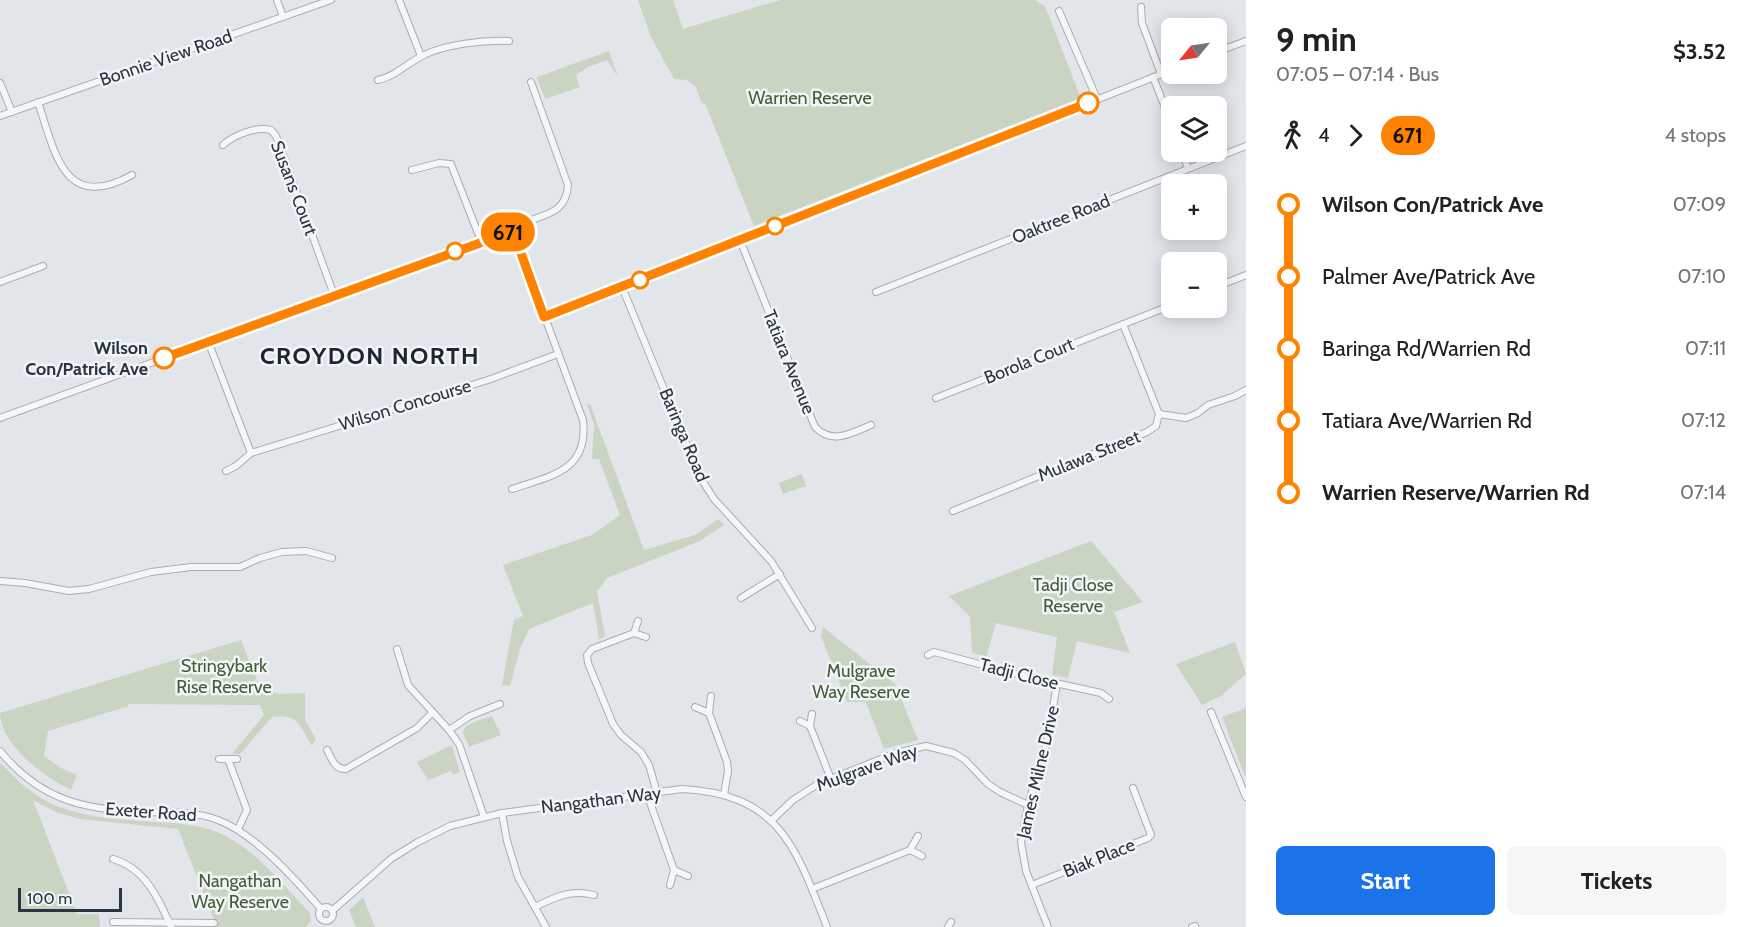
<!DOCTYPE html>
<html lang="en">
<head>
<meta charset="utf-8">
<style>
	body { margin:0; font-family:Cabin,sans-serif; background:#f6f6f6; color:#202124; height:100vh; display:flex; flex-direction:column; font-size:22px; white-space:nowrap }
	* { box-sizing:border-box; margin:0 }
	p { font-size:20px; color:#757577 }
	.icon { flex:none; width:33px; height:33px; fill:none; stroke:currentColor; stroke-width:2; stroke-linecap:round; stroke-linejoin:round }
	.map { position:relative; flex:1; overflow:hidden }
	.side { display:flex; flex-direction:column; background:#fff; width:510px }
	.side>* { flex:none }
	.badge { padding:0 12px; border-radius:20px; font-size:21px; line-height:39px }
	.needle { width:39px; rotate:240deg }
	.fabs { position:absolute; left:1161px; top:18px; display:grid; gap:12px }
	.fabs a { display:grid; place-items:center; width:66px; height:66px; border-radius:9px; background:#fff; box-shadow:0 3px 15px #0003; font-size:30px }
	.scale { position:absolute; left:18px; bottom:15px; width:104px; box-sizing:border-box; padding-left:6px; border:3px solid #2a3542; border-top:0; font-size:16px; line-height:21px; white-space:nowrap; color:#2a3542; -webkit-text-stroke:4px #f2f5f7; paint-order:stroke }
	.map>.badge { position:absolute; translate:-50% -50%; box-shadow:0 0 0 3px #fff }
	.legs { display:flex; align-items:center; gap:9px; height:66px; padding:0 30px; font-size:20px }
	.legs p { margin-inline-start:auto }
	.headline { display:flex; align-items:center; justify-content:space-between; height:102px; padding:0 30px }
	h1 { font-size:33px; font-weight:700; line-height:45px }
	.action { display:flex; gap:12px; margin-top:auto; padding:12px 30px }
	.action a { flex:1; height:69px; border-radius:9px; background:#1a73e8; color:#fff; font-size:24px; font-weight:700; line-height:69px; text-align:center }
	.action a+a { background:#f6f6f6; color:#202124 }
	ul { padding:0 30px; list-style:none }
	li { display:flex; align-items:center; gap:21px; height:72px; font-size:22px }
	li i { display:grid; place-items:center; width:9px; height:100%; margin:0 8px; background:currentColor }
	li i::after { content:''; width:15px; height:15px; margin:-8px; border:4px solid; border-radius:50%; background:#fff }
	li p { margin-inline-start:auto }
	li:first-child i { background:linear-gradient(#0000 50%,currentColor 0) }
	li:last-child i { background:linear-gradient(currentColor 50%,#0000 0) }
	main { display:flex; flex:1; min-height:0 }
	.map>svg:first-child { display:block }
	.green { fill:#c9d4c3 }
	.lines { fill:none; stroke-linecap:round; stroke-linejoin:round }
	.street-casing { stroke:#a7adb4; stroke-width:8 }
	.street { stroke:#f5f6f8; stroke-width:6 }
	.line-1-casing { stroke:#fff; stroke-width:14 }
	.line-1 { stroke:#ff8200; stroke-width:9 }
	.stop-1-dot { fill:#fff; stroke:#ff8200; stroke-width:3 }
	.labels { text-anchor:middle; stroke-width:5; stroke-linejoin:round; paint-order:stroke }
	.street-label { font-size:18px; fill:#2a3542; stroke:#f2f5f7 }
	.park-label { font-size:18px; fill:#435d38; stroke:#f2f5f7 }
	.stop-label { font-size:18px; font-weight:bold; fill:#2a3542; stroke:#f2f5f7; text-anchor:end }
	.district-label { font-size:24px; font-weight:bold; letter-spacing:1.5px; fill:#1c2633; stroke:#f2f5f7 }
</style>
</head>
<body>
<main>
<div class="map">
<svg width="1246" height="927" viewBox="0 0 1246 927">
	<rect width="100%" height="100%" fill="#e2e6ea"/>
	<!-- green -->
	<g class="green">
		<path d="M638,0H673L683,29L780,0H1035L1045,6L1080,96L1078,99L754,226L705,103L702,104L696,87L687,80L674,79L651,37Z"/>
		<path d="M609,51L618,77L607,60L588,67L576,75L580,87L545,99L537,77Z"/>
		<path d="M590,404L644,550L695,535L718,519L724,525L700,541L607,578L597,592L605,636L599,639L593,603L529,629L520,649L510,686L502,685L514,620L523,616L503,565L592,535L620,515L599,459H592L594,424L587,405Z"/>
		<path d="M802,474L806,486L783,494L779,483Z"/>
		<path d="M1091,541L1143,602L1114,612L1130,653L1077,641L1068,678L1052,675L1057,637L996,623L986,657L972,653L970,617L949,596Z"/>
		<path d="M823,627L895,684L918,740L884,749L866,702H847L821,636Z"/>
		<path d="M241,640L259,685L278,694L305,693V720L316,739L312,746C300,726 298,713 272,717L240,754H232L264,715L260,705L128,704L129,706L48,731L44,756L61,768L77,775L71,790C45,777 1,746 0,713Z"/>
		<path d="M1235,642L1246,674L1221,696L1202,705L1176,664Z"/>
		<path d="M1246,708V776H1245L1222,717Z"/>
		<path d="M492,716L501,735L469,747C468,743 464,736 463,733C463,723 485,719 492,716Z"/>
		<path d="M452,745L460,772L453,775L451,771L428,780L417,762Z"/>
		<path d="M0,763C9,771 17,781 27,788C63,818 109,818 154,822C175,823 197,824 217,832C255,848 282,884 310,913L311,921L306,927H217L178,829L80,819L56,812L33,800L77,914H99L100,927H0Z"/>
		<path d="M363,897L375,927H356L349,910Z"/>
	</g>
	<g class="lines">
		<!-- street casing -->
		<g class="street-casing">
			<g id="street">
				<path d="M277,0L283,17"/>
				<path d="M399,0L421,56"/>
				<path d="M1141,7L1142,23L1161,74"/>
				<path d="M1059,11L1097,99"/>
				<path d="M1216,52L1246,41"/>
				<path d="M1153,77L1172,125"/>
				<path d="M378,80C396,76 406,64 422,56C445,44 484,40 509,41"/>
				<path d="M0,83L12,112"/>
				<path d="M38,102C55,153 64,213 132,175"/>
				<path d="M0,116L331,0"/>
				<path d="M223,145C234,135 256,126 271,130L276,136L334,295"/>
				<path d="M1182,152L1188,168"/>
				<path d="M412,170L439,163L451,164L481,241"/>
				<path d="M740,240L815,427C832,445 852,433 871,425"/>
				<path d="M0,282L43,266"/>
				<path d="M622,287L700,477L714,499L771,561L812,628"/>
				<path d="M1216,287L1246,275"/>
				<path d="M876,292L1246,146"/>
				<path d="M545,317L1172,70"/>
				<path d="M208,341L251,453"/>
				<path d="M936,398L1172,305"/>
				<path d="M1159,414L1186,418L1198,413L1208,405L1235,396L1246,390"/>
				<path d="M0,418L513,231C532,212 566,221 568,185L531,82"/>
				<path d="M226,471L236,466L251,453L488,380L558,354"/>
				<path d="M512,489C551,476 589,471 583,420L513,231"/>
				<path d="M953,511L1147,432L1156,426L1159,414L1123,324"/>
				<path d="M0,581L25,583L69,591L89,589L151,572L191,567H240L260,558L282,552L306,551L332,558"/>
				<path d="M741,598L780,574"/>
				<path d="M638,621L634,633L646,637"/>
				<path d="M634,633L592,649L587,655L588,663L613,724L621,735L641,752L649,765L657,793"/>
				<path d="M397,649L408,685L449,730L459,744L484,817"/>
				<path d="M928,655L934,652L1028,677L1101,693L1109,699"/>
				<path d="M695,707L709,713L711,696"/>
				<path d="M1211,712L1246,797"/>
				<path d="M709,713L727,762L728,771L724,795"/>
				<path d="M800,721L810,726L812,714"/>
				<path d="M810,726L831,779"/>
				<path d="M449,730L470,716L500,704"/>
				<path d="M327,750C332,759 335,770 346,769L417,728L432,713"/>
				<path d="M0,751C41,801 85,810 146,812C171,813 194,811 218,820C255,834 295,879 321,909"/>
				<path d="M219,759H237"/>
				<path d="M228,759L247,810L238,829"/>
				<path d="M647,794L674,870"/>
				<path d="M502,813L507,841L518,877L546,927"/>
				<path d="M771,821L793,800L818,784L896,753L926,746L954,753L965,760L988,784L1000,792L1028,805"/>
				<path d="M918,836L910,850L922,856"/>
				<path d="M113,859C145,868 159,899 171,927"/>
				<path d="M670,885L674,870L688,876"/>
				<path d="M1032,885L1148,838L1151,835L1133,788"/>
				<path d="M812,889L910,850"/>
				<circle cx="326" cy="914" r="7"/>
				<path d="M535,907C555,897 571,889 594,895"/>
				<path d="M333,910L392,858L418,842L450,826L502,813L682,789C780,794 796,848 827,927"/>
				<path d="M113,922L214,923"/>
				<path d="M948,927L951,922"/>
				<path d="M1048,927L1026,871L1021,842L1028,805L1047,742L1057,684"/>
				<path d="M1192,927L1195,926"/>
			</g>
		</g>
		<!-- street -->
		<use href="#street" class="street"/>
	</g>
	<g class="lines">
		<!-- line-1 casing -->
		<g class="line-1-casing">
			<path id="line-1" d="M164,358L513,231L544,317L1088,103"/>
		</g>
		<!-- line-1 -->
		<use href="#line-1" class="line-1"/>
	</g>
	<!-- markers -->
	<g class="stop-1-dot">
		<circle cx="1088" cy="103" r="10"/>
		<circle cx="775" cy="226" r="8"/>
		<circle cx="455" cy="251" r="8"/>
		<circle cx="640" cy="280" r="8"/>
		<circle cx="164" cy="358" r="10"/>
	</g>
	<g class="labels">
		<!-- street labels -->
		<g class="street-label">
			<text transform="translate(166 58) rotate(-19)" y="6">Bonnie View Road</text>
			<text transform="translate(294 188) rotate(69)" y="6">Susans Court</text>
			<text transform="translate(1061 219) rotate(-22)" y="6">Oaktree Road</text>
			<text transform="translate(1029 361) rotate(-22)" y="6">Borola Court</text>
			<text transform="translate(789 362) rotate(68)" y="6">Tatiara Avenue</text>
			<text transform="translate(405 405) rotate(-17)" y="6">Wilson Concourse</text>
			<text transform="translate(684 435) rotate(67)" y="6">Baringa Road</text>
			<text transform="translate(1089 456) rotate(-22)" y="6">Mulawa Street</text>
			<text transform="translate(1019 674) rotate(14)" y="6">Tadji Close</text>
			<text transform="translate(867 768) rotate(-20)" y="6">Mulgrave Way</text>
			<text transform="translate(1038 772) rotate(-77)" y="6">James Milne Drive</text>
			<text transform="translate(601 800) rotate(-7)" y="6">Nangathan Way</text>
			<text transform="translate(151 812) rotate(4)" y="6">Exeter Road</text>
			<text transform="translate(1099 858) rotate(-22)" y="6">Biak Place</text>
		</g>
		<!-- park labels -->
		<g class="park-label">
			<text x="810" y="104">Warrien Reserve</text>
			<text x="1073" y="591">Tadji Close<tspan x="1073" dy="21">Reserve</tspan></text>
			<text x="224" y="672">Stringybark<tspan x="224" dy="21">Rise Reserve</tspan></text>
			<text x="861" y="677">Mulgrave<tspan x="861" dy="21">Way Reserve</tspan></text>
			<text x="240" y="887">Nangathan<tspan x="240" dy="21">Way Reserve</tspan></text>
		</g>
		<!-- stop labels -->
		<g class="stop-label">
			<text x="148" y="354">Wilson<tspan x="148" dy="21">Con/Patrick Ave</tspan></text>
		</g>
		<!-- district labels -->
		<g class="district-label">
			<text x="370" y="364">CROYDON NORTH</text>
		</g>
	</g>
</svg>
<div class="fabs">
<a><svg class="needle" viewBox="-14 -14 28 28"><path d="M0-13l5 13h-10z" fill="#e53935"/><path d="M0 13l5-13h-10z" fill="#757577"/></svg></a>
<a><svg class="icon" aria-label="layers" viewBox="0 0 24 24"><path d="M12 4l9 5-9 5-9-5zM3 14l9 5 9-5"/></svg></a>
<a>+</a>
<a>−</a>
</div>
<div class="scale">100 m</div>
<b class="badge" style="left:508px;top:232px;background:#ff8200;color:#111">671</b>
</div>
<section class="side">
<div class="headline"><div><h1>9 min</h1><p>07:05 – 07:14 · Bus</p></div><b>$3.52</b></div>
<div class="legs"><svg class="icon" aria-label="walk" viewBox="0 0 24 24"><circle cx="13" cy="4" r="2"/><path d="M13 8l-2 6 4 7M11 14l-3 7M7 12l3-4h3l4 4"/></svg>4<svg class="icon" aria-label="forward" viewBox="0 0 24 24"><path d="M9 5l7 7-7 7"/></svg><b class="badge" style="background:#ff8200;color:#111">671</b><p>4 stops</p></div>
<ul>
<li><i style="color:#ff8200"></i><b>Wilson Con/Patrick Ave</b><p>07:09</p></li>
<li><i style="color:#ff8200"></i><span>Palmer Ave/Patrick Ave</span><p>07:10</p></li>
<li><i style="color:#ff8200"></i><span>Baringa Rd/Warrien Rd</span><p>07:11</p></li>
<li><i style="color:#ff8200"></i><span>Tatiara Ave/Warrien Rd</span><p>07:12</p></li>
<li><i style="color:#ff8200"></i><b>Warrien Reserve/Warrien Rd</b><p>07:14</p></li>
</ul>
<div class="action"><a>Start</a><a>Tickets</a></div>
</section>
</main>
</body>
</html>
